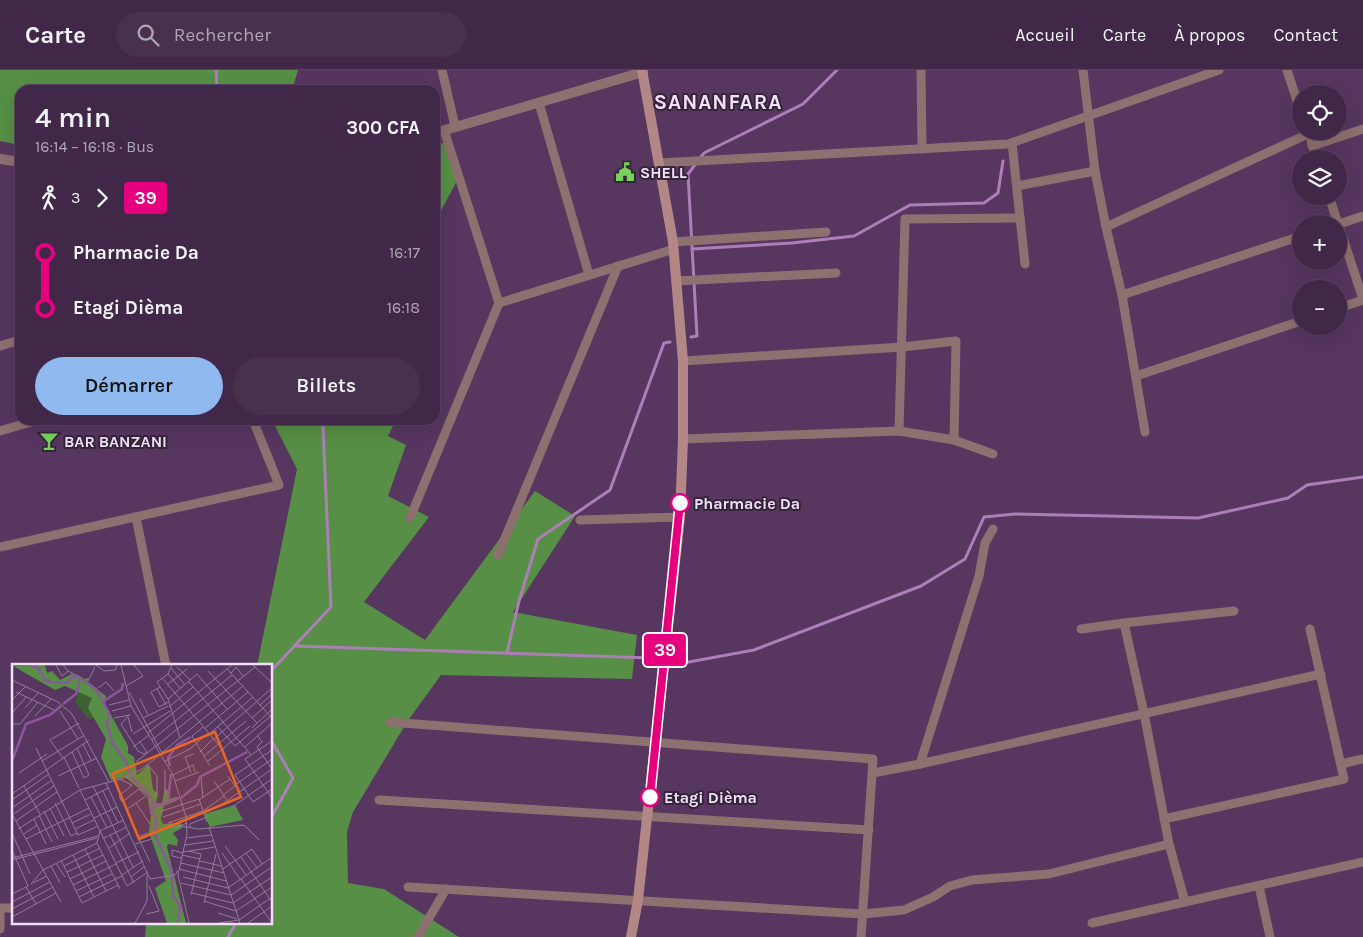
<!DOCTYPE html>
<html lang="fr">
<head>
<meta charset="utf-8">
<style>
	body { margin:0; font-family:Karla,sans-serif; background:#48304f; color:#f1f3f6; height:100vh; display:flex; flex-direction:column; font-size:19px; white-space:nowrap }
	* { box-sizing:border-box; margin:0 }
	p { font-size:16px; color:#aea6b4 }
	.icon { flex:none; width:28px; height:28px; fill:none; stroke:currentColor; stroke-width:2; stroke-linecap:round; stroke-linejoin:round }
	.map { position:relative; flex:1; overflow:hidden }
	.drawer { position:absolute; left:15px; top:15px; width:425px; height:340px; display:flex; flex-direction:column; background:#412848; border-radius:15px; box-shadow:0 5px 20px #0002,0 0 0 1px #5a4460 }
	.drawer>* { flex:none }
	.badge { padding:0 10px; border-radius:4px; font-size:18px; line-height:32px }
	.tools { position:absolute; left:1292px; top:15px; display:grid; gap:10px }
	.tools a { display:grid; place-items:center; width:55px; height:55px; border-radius:50%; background:#412848; box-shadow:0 5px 20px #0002,0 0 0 1px #5a4460; font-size:25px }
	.map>.badge { position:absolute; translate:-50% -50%; box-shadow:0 0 0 2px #fff }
	.legs { display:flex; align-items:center; gap:8px; height:55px; padding:0 20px; font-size:16px }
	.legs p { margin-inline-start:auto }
	.headline { display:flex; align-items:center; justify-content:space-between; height:85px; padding:0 20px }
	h1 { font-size:28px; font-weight:600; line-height:38px }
	.cta { display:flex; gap:10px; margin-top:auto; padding:10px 20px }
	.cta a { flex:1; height:58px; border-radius:30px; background:#90b9f0; color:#111; font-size:20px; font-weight:600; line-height:58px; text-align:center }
	.cta a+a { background:#48304f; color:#f1f3f6 }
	ul { padding:0 20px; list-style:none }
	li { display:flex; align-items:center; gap:18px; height:55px; font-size:19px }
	li i { display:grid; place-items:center; width:8px; height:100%; margin:0 6px; background:currentColor }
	li i::after { content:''; width:12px; height:12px; margin:-6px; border:4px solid; border-radius:50%; background:#412848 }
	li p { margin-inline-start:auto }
	li:first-child i { background:linear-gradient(#0000 50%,currentColor 0) }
	li:last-child i { background:linear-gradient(currentColor 50%,#0000 0) }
	header { display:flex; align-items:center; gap:30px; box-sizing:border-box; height:70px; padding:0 25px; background:#412848; border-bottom:1px solid #5a4460 }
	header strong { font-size:24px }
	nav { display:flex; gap:28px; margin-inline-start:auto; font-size:18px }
	.search { width:350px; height:45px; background:#48304f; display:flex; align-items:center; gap:12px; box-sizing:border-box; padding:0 18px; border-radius:28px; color:#aea6b4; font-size:19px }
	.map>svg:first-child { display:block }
	.forest { fill:#568f45 }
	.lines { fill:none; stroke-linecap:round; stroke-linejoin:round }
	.stream { stroke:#ac7fb8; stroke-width:3 }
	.minor { stroke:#8d7070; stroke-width:9 }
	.tertiary { stroke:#8d7070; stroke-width:10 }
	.secondary { stroke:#b48787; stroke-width:10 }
	.line-1-casing { stroke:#fff; stroke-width:11 }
	.line-1 { stroke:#e6007e; stroke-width:8 }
	.stop-1-dot { fill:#fff; stroke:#e6007e; stroke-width:2.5 }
	.labels { text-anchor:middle; stroke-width:4; stroke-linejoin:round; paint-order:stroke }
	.poi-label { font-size:16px; font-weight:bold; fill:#f3dff9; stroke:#342538; text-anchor:start }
	.stop-label { font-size:16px; font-weight:bold; fill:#f3dff9; stroke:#342538; text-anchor:start }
	.district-label { font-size:21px; font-weight:bold; letter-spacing:1px; fill:#f3dff9; stroke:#342538 }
	.inset-river { fill:none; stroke:#8d569c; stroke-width:2.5 }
	.inset-road { fill:none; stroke:#957a9d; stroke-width:1 }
	.view { fill:#e96624; fill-opacity:0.15; stroke:#e96624; stroke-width:2.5 }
	.inset-edge { fill:none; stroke:#f3dff9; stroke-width:2.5 }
</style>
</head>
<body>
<header>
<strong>Carte</strong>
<div class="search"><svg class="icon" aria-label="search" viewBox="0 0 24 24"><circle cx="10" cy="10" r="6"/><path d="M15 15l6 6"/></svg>Rechercher</div>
<nav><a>Accueil</a><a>Carte</a><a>À propos</a><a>Contact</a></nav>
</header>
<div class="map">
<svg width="1363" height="867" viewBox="0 0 1363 867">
	<rect width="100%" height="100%" fill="#573660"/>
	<!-- forest -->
	<g class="forest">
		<path d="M0,0H298L292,20H20V75L0,71Z"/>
		<path d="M448,71L460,105L435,152V76Z"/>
		<path d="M272,350H396L388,366L406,375L388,426L429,447L364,532L425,570L535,421L575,446L513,542L637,565L632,609L441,605L407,652L353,742L347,762L348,813L384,819L459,867H145L146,853H271V596H257L297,399Z"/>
	</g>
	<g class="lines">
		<!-- stream -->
		<g class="stream">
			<path d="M216,0L217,20"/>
			<path d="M692,179L792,173L854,166L910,135L984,133L998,123L1003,91"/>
			<path d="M691,267L697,266L688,104L704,83L803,34L837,0"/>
			<path d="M295,576L653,588"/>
			<path d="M507,583L519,531L538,469L610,420L664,273L670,272"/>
			<path d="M678,594L754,580L921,516L965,489L984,447L1015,444L1198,448L1288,428L1307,415L1363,407"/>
			<path d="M271,601L331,537L323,357L319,350"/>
			<path d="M271,670L293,708L271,748"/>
			<path d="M228,867L236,853"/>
		</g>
		<!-- minor -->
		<g class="minor">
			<path d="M442,0L455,56"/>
			<path d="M921,0L922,79"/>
			<path d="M1083,0L1095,101L1106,157L1122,225L1145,362"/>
			<path d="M1287,0L1301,43"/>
			<path d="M539,33L589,205"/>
			<path d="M1311,71L1317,89"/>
			<path d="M1012,73L1025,194"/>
			<path d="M1312,76L1363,59"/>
			<path d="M660,93L1008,74L1219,0"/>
			<path d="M1017,116L1095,101"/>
			<path d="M1329,126L1338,154"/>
			<path d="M1339,154L1363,146"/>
			<path d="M1339,156L1363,229"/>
			<path d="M1106,157L1308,64"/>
			<path d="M673,172L826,162"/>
			<path d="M676,211L836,203"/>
			<path d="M1122,225L1301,166"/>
			<path d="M499,233L674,179"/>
			<path d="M1339,238L1363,230"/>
			<path d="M0,276L20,270"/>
			<path d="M683,291L902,277L956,271L954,370"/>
			<path d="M1136,306L1301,251"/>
			<path d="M0,361L38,350"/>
			<path d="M899,361L905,149L1020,148"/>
			<path d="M683,369L899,361L954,370L993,384"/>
			<path d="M136,447L166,596"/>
			<path d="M410,448L499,233L444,60"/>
			<path d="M580,450L680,447"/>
			<path d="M0,477L279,415L253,350"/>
			<path d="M498,485L618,196"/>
			<path d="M1124,553L1144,643L1169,774L1185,832"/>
			<path d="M1081,559L1124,553L1234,541"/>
			<path d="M390,652L873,689L861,867"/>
			<path d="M920,694L979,506L985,473L993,459"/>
			<path d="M1341,694L1363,689"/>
			<path d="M873,703L920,694L1321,604"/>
			<path d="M379,730L869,760"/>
			<path d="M1164,749L1344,709L1310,559"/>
			<path d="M1259,816L1270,867"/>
			<path d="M408,817L863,844L904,840L933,827L950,816L972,810L1049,804L1169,774"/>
			<path d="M1092,853L1363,792"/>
			<path d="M0,859V838H14"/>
			<path d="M418,867L446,819"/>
		</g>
		<!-- tertiary -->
		<g class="tertiary">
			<path d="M435,63L643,2"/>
			<path d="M0,89L20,92"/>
		</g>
		<!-- secondary -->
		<path class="secondary" d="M631,867L638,830L680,447L683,369V291L673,172L642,0"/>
	</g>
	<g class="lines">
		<!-- line-1 casing -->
		<g class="line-1-casing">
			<path id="line-1" d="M650,727L680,433"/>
		</g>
		<!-- line-1 -->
		<use href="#line-1" class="line-1"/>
	</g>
	<!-- icons -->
	<defs>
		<g id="civic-bare" transform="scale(1.5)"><path d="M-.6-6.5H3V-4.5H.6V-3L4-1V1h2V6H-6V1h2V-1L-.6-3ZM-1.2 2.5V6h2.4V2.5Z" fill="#76d25a" stroke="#342538" stroke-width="2.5" paint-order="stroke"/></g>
		<g id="bar-bare" transform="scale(1.5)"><path d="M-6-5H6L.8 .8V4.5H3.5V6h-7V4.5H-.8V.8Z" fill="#76d25a" stroke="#342538" stroke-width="2.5" paint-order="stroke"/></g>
	</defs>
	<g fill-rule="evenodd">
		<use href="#civic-bare" x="625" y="102"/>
		<use href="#bar-bare" x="49" y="371"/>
	</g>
	<!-- markers -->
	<g class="stop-1-dot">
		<circle cx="680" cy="433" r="9"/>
		<circle cx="650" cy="727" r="9"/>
	</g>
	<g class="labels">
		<!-- poi labels -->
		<g class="poi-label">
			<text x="640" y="108">SHELL</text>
			<text x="64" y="377">BAR BANZANI</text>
		</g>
		<!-- stop labels -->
		<g class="stop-label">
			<text x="694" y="439">Pharmacie Da</text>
			<text x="664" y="733">Etagi Dièma</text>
		</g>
		<!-- district labels -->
		<g class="district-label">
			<text x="718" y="39">SANANFARA</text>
		</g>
	</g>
	<!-- overview -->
	<g transform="translate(12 594)">
		<rect width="260" height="260" fill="#573660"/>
		<path d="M67,26H78L89,53L76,55L63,38Z" fill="#3d6133"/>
		<path d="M33,1L35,9L40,7L48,16L60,10L71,15L77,14L75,18L94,32L93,40L116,82V89L122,93L125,111L136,101L138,104L141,125L146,130L144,139H150L153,125L157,126L156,135L165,133L166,136L152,142L149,155L151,160L169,159L170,164L161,169L166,176L165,182L156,180L155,183L174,259H155L143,224L154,217L137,168L139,152L135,131L113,113L99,116L89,93L94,75L76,44L80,34L53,22L43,26L1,2ZM223,141L231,156L198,163L192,150Z" fill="#568f45"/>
		<path class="inset-river" d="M19,1L27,5L33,16L39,18L56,19L60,13H67M70,15L84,25L97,49L95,60L100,79L114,98L120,115L135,127L142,140L139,147L144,154L143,171L159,205L161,232L168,242L166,259M92,37L110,25L111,19M51,40L64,30L68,15M0,97L14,60L38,51L49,42M158,102L156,94L165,81L179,73M169,134L185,121L188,113L235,88M156,138L159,110M140,144L167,134"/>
		<path class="inset-road" d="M44,1L50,12L56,7M51,1L56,7L70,14M84,1L92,7L103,6L105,1M109,1L119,42L161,111L174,153L175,170L166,211L177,259M160,1L156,10L145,18L156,35L168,74M241,1L260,19M165,3L178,16M159,4L173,21M215,5L258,52M196,7L245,59M219,9L224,3L231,12M156,10L168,24M151,15L212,87M0,16L46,38L60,50L97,118M76,17L83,3M177,18L239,91M155,21L175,5M114,22L131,12L122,1M148,23L139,28L147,43L156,38M86,24L94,18L102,27M145,25L154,41M4,28L42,46M117,28L150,89M128,35L136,51M156,35L185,10L215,45M0,36L13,23M97,41L117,36M248,41L260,30M157,43L181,23M13,44L26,29M48,47L66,75M100,47L119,42M0,49L14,33M118,50L109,60L126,87L132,90L135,88L128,78M23,52L39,35M116,53L120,68M102,54L118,51M131,54L156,42M240,54L260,36M0,60H8L26,38M191,63L180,72L198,102M206,63L223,82L260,51M240,64L260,45M192,65L236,28M136,69L220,1M121,70L158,47M197,70L241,33M246,72L250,78L245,83L260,105M202,75L260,24M140,76L220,11M260,77L233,95L260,134M71,80L79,96M121,83L137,71M233,83L260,59M24,84L66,171L86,162M260,86L223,111L241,138L260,125M60,88L72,114L77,111L65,84M188,88L201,75M192,92L234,57M52,93L67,124M51,94L38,76L67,59M30,97L71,72M153,97L178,85L196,69M124,98L243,3M195,98L238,62M136,101L145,112V131M7,109L35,90M179,109L173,93L182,90M161,111L181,101L183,108M46,112L85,94M189,114L191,134M107,115L120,121L107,132L110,138L127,125L134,132L114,146M163,117L187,108M202,117L215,136M94,119L138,215L163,211L166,206M223,121L260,95M12,122L28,150M81,122L121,203M68,126L115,222L136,208M91,127L106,159M0,130L77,76M153,131V106M211,131L223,122L216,112M79,133L95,164M0,136L37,110M73,136L96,124M187,136L218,115M43,139L59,172L65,169M124,139L138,160M209,141L260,105M220,143L260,115M0,144L40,116M38,144L52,172M32,147L46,175M150,147L187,135L195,158M0,150L49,238M0,151L42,122M27,151L40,178M151,153L189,140M82,154L105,143M22,155L34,180M4,157L45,128M159,158L158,163L163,164L175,159M60,159L79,150M156,159L191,147L212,132M168,162L187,165L232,161L247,176M178,163V160L193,154M197,163L228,259M6,165L68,126L112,114L130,105L231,22M63,165L82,156M0,169L18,210M136,169L126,173L138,198M12,170L25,161M98,171L122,219M92,174L115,163M174,174L199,171M14,175L77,144M123,180L140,175M173,181L201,177M213,182L234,211M97,184L118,169M73,185L94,227M0,186L16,222M176,187L189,190L179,231M171,188L203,183M210,189L228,215M234,189L245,204M61,191L82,233M170,191L188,195M229,193L260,238M0,194L86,172M169,194L160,192V186L171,189M0,196L85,174M49,196L70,239L106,221M188,197L209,202M44,199L53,213M104,199L127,188M169,199L212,209M39,202L48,219M52,202L88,184M167,205L214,217M211,205L240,185L250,200M55,208L91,191M110,211L131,197M119,213L133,202M171,213L216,224L259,194M58,215L94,197M229,215L260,259M21,219L35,212M169,219L219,231L260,203M19,220L31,206L85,179M61,221L104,200M14,223L24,240M108,225L85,179L88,167L112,156M64,227L100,210M180,229L221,239L260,213M0,230L16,222M67,233L110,212M192,237L224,247L260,223M0,238L38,218M192,239L204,190M0,245L41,223M206,249L225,255M134,250L147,247L137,222M0,253L44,229M123,259L135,237V211M207,259L227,256L260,233M236,259L260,242"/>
		<path class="view" d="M203,68L229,133L127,175L100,110Z"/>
		<rect width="260" height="260" class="inset-edge"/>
	</g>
</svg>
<div class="tools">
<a><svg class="icon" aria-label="locate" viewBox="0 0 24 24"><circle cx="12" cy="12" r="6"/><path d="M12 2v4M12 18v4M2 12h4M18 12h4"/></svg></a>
<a><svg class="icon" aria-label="layers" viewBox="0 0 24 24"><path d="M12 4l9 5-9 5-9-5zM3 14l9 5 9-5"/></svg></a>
<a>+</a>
<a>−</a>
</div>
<b class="badge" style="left:665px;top:580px;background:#e6007e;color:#fff">39</b>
<section class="drawer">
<div class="headline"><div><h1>4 min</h1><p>16:14 – 16:18 · Bus</p></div><b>300 CFA</b></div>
<div class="legs"><svg class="icon" aria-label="walk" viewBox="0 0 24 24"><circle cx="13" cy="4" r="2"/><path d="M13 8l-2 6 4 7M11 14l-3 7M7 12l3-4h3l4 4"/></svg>3<svg class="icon" aria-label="forward" viewBox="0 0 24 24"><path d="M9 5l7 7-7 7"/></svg><b class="badge" style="background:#e6007e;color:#fff">39</b></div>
<ul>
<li><i style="color:#e6007e"></i><b>Pharmacie Da</b><p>16:17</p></li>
<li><i style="color:#e6007e"></i><b>Etagi Dièma</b><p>16:18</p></li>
</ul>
<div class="cta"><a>Démarrer</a><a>Billets</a></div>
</section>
</div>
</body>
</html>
